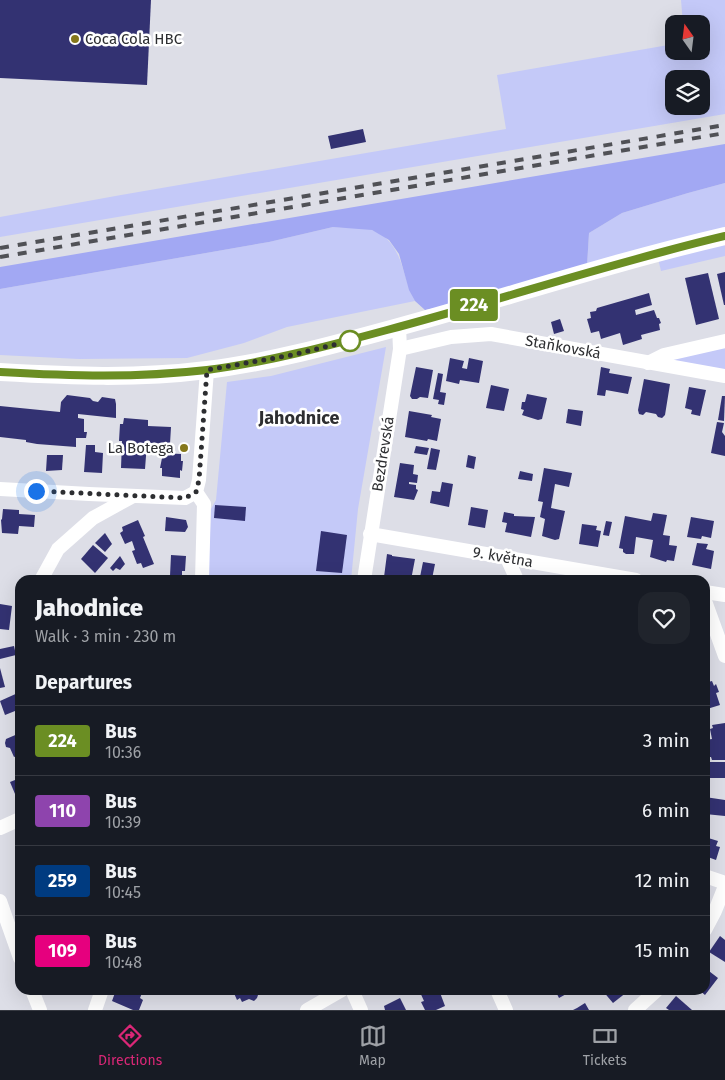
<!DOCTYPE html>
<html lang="en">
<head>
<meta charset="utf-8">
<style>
	body { margin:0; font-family:"Fira Sans",sans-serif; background:#20242c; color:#f1f3f6; height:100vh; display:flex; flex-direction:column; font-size:19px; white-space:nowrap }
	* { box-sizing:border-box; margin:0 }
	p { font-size:16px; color:#9ea1a6 }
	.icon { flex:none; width:28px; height:28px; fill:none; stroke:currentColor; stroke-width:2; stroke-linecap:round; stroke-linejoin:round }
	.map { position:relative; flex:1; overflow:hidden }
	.panel { position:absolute; left:15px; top:575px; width:695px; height:420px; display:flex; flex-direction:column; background:#171b24; border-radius:15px; box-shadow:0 5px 20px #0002 }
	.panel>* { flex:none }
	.badge { padding:0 10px; border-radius:4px; font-size:18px; line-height:32px }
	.needle { width:32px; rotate:346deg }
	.buttons { position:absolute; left:665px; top:15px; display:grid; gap:10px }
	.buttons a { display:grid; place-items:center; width:45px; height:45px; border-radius:10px; background:#171b24; box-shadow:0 5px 20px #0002; font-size:25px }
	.you { position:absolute; width:25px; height:25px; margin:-12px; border:4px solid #fff; border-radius:50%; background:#1a73e8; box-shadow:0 0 0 8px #1a73e833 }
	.map>.badge { position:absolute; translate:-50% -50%; box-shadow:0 0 0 2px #fff }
	h2 { padding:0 20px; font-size:19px; line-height:45px }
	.round { display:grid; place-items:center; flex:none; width:52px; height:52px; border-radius:15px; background:#20242c }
	.headline { display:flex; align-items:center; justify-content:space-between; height:85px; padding:0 20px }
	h1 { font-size:24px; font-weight:800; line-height:38px }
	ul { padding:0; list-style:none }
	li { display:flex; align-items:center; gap:15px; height:70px; padding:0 20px; border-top:1px solid #363941 }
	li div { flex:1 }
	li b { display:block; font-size:19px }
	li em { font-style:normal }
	li .badge { min-width:55px; font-weight:700; text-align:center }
	.menu { display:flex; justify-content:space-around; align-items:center; height:70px; border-top:1px solid #363941; background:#171b24; font-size:14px; color:#9ea1a6 }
	.menu a { display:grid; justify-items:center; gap:2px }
	.menu .selected { color:#db2777 }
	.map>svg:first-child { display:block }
	.green { fill:#c4c9f8; fill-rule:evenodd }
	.forest { fill:#a2a8f3 }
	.building { fill:#333272 }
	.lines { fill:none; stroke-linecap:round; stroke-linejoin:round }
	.minor { stroke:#fff; stroke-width:14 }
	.major { stroke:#fff; stroke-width:18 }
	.rail { stroke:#505156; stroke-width:4; stroke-dasharray:9 9; stroke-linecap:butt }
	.line-casing { stroke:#fff; stroke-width:11 }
	.line { stroke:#6b8e23; stroke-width:8 }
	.walk { stroke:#2d2e31; stroke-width:5; stroke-dasharray:0 9 }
	.poi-dot { fill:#85771b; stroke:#fff; stroke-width:2 }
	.stop-dot { fill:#fff; stroke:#6b8e23; stroke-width:2.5 }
	.labels { text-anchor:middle; stroke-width:5; stroke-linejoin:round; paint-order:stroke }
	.poi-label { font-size:15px; fill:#2d2e31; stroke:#fff; text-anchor:start }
	.street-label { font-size:15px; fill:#2d2e31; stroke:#fff }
	.quarter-label { font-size:18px; font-weight:bold; fill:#2d2e31; stroke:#fff }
</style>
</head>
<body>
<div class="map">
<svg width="725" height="1010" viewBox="0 0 725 1010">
	<rect width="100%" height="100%" fill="#dddee7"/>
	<!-- green -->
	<g class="green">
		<path d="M681,0H725V114L0,237V217L121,195L506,129L497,75L674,44V51H701V24H683ZM674,79H701V106H674Z"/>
		<path d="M725,183V228L587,266L589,233L622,213L688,193Z"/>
		<path d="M333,227C345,228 361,226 372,230C404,242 401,276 415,301L287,327L244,343L187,358L79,359L0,355V289L269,242Z"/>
		<path d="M725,238V256L661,271L657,254Z"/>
		<path d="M725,342V374L654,361Z"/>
		<path d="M386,347L358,509L351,580L208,579L211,509L216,500L227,382L271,376Z"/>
	</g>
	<!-- forest -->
	<path class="forest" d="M725,144V183L688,193L622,213L589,233L587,266L436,308L425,310L415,301L409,290L399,254L389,240L372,230L333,227L269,242L0,289V267Z"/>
	<!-- building -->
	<g class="building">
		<path d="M0,0H151L147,85L0,78Z"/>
		<path d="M363,129L366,142L331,149L328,136Z"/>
		<path d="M725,272V305H724L717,274Z"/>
		<path d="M708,273L719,319L696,325L685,278Z"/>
		<path d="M649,293L652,305L635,310L636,315L654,310L657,318H659L661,323L659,324L660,330L641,335L642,339L623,345L620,333L601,339L599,331L591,333L587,319L591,318L590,312L596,311L597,308Z"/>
		<path d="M560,319L564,331L554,334L551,322Z"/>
		<path d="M450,358L464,361L462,368L467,369L469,358L483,361L479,383L460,380L459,384L446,381Z"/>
		<path d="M416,367L433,370L428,398L420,397L417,399H412L410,396Z"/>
		<path d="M601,367L610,369L609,373L632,377L628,394L606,390L605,396L597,395Z"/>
		<path d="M438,373L443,374L440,392L446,393L444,405L438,404L439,400L433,399Z"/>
		<path d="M644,379L670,384L665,415L662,418L658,417L656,414L646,412L643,415L639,414L638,410Z"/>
		<path d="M491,385L509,389L504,411L486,408Z"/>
		<path d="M689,387L706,390L700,416L691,414L692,410L685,408Z"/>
		<path d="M527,394L547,398L542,419L538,420L522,415L524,410L521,409L522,402H525Z"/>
		<path d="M67,395L90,398L93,401L98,402L102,397L115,399L116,404V418L78,414V418L84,419V432H87L86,438H76V447L37,444L26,442V440L0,437V406L60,412L61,402Z"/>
		<path d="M722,396H725L724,421L718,420Z"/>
		<path d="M568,409L583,411L581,426L566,423Z"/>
		<path d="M409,411L432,415L431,417L441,419L437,441L428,439L427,441L405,437Z"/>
		<path d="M124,418L148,420V426L171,427L170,444L147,443L145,469L121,468L122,441H119L120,424H123Z"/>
		<path d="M717,422L724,423L722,432L725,436V456L711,453Z"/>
		<path d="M86,445H95V452L103,453L102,473L84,472Z"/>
		<path d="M416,446L429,448L427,455L414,453Z"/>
		<path d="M431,448L440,450L436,470L427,469Z"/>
		<path d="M163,453L181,454V461H183L182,471L180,470V478L162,476V468H160Z"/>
		<path d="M47,455H63L62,470L46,471Z"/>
		<path d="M468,455L476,457L474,469L466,467Z"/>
		<path d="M400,463L414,465L413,474L418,475L417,483L409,482V484L416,485V489L418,490L414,500L394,497Z"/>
		<path d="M544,468L572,473L569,487L555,484L551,508L565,511L559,539L555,540L542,536L545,519L540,517L543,502L538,501Z"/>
		<path d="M520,471L533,474L532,481L518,479Z"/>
		<path d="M442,482L453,484L449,507L430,503L432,491L440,492Z"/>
		<path d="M215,505L246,507L245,521L214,518Z"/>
		<path d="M471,507L488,510L485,528L468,525Z"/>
		<path d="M3,509L19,510V514L35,515L34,527L19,526L18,534L2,533L1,520L2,519Z"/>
		<path d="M504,512L514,514V516L535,517L531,537L505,532L507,523L502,522Z"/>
		<path d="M653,513L667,515L663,535L670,536L669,545L677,546L674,561L667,560L666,562L650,557L653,540L636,537L634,554H626L623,552V549L619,548L625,516L651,521Z"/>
		<path d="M166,517L186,520L188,527L185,532L165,531Z"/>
		<path d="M691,517L714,521L711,538L702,536L701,539L687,537Z"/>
		<path d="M138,520L145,536L143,537L154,564L143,568L141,563L137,564L132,551L135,550L132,541L125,544L120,533L123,531L122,527Z"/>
		<path d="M606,521L612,522L609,536L603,535Z"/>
		<path d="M582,524L597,526L596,530L601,531L598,547L579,544Z"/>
		<path d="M321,531L347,535L342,573L316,571Z"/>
		<path d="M105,533L112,544L105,552L95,543Z"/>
		<path d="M697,543L708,544L706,549L714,551L711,569L692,565Z"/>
		<path d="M93,545L108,558L95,573L81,559Z"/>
		<path d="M387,554L392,555V556L415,559L411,580L384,577Z"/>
		<path d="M171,555L186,556L185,571H182V577L170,576Z"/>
		<path d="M120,556L125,564L120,570L116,568L113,571L110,568Z"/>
		<path d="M423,562L435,564L432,579L420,577Z"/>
		<path d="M132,575H141L140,580H131Z"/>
		<path d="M0,604L12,606L9,630L0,629Z"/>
		<path d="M14,646L16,655L0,659V649Z"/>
		<path d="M0,668L5,687L0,688Z"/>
		<path d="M712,681L714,686L716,684L719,692L716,693L720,705L707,709L705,704V683Z"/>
		<path d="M20,692V709L5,715L0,701Z"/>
		<path d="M725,723V760H712L711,757H705V740L712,739L710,729L713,728L712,725Z"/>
		<path d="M20,733V755L14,757L10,748L6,747L5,743L6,739Z"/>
		<rect x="705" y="762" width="20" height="16"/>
		<path d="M20,778V800L18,801L10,782Z"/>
		<path d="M705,797L725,800V816L705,814Z"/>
		<path d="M705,837L718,841L716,846L720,847L716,860L705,856Z"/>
		<path d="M720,936L725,940V962L709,952Z"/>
		<path d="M705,968L718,978L705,995L699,990H705Z"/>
		<path d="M116,990H143L140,998L143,1000L139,1010H133L112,1001Z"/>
		<path d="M236,990H255L258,995L257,998L254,1001L249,999L242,1002L240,998L237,1000L233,991Z"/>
		<path d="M419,990H439L445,1006L436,1010H425L421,1002L424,1001Z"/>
		<path d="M555,990H566L568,993L559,998Z"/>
		<path d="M602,990H625L627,992L613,1003Z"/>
		<path d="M676,996L692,1010H669L666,1008Z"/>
		<path d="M400,998L406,1010H385L384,1006Z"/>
		<path d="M585,1003L589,1010H573L577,1008Z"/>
	</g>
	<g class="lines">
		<!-- minor -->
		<g class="minor">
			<path d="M400,349L451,337L491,334L725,376"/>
			<path d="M648,363L664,355L725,341"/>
			<path d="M0,489L89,494L185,498L196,492"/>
			<path d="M370,534L636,580"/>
			<path d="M507,558L517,580"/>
			<path d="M41,580L58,549L93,518L133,496"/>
			<path d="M202,580L204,504L196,492L199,480L207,370"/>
			<path d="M364,580L400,349L399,327"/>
			<path d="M705,592L725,595"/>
			<path d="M705,601L725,656"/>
			<path d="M0,828L20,819"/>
			<path d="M705,876L725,883"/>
			<path d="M0,901L20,958"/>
			<path d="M705,930L715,911L725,886"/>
			<path d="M32,990L40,1010"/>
			<path d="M352,990L361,1010"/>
			<path d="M497,990L506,1010"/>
			<path d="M95,1010L102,990"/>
			<path d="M307,1010L342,990"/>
			<path d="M635,1010L657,990"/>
		</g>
		<!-- major -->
		<path class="major" d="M0,372C71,376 136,379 207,370C271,362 333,345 395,328C505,298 613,262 725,236"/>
		<!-- rail -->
		<g class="rail">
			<path d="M0,248L725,125"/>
			<path d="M0,257L725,133"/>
		</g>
	</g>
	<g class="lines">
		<!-- line casing -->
		<g class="line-casing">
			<path id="line" d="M0,372C71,376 136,378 207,370C268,362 328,346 387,330C500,300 611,263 725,236"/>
		</g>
		<!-- line -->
		<use href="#line" class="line"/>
		<!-- walk -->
		<path class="walk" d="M36,491L185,498L196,492L199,480L207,370L292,355L353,340L350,341"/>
	</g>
	<!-- markers -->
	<g class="poi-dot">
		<circle cx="75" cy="39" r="5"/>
		<circle cx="184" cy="448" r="5"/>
	</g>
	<circle class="stop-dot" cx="350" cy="341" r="10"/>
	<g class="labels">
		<!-- poi labels -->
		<g class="poi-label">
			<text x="85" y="44">Coca Cola HBC</text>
			<text x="174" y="453" text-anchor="end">La Botega</text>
		</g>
		<!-- street labels -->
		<g class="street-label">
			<text transform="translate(563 347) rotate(10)" y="5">Staňkovská</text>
			<text transform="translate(383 454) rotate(-81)" y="5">Bezdrevská</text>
			<text transform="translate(503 557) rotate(10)" y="5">9. května</text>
		</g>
		<!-- quarter labels -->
		<g class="quarter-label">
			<text x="299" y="424">Jahodnice</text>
		</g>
	</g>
</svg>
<div class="buttons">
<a><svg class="needle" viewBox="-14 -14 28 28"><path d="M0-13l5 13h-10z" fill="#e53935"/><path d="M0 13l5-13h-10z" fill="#9ea1a6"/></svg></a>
<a><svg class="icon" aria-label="layers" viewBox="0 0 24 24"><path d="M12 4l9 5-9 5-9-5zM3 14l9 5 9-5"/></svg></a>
</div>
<div class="you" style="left:36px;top:491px"></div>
<b class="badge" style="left:474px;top:305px;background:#6b8e23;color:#fff">224</b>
<section class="panel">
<div class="headline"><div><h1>Jahodnice</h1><p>Walk · 3 min · 230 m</p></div><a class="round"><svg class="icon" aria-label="heart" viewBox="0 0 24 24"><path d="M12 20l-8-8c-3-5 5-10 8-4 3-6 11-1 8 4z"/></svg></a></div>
<h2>Departures</h2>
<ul>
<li><span class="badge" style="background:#6b8e23;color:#fff">224</span><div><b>Bus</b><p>10:36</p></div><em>3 min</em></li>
<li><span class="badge" style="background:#8e44ad;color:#fff">110</span><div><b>Bus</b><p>10:39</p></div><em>6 min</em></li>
<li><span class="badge" style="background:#003b80;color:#fff">259</span><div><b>Bus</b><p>10:45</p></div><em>12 min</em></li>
<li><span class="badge" style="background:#e6007e;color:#fff">109</span><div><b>Bus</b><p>10:48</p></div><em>15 min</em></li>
</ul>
</section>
</div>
<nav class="menu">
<a class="selected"><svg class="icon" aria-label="directions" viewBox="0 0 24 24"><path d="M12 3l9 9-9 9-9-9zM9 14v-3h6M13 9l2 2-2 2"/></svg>Directions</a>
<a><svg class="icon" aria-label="map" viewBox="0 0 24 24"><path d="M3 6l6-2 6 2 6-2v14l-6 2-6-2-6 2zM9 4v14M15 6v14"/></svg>Map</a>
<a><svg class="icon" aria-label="tickets" viewBox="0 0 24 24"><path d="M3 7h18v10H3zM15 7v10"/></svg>Tickets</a>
</nav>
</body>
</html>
